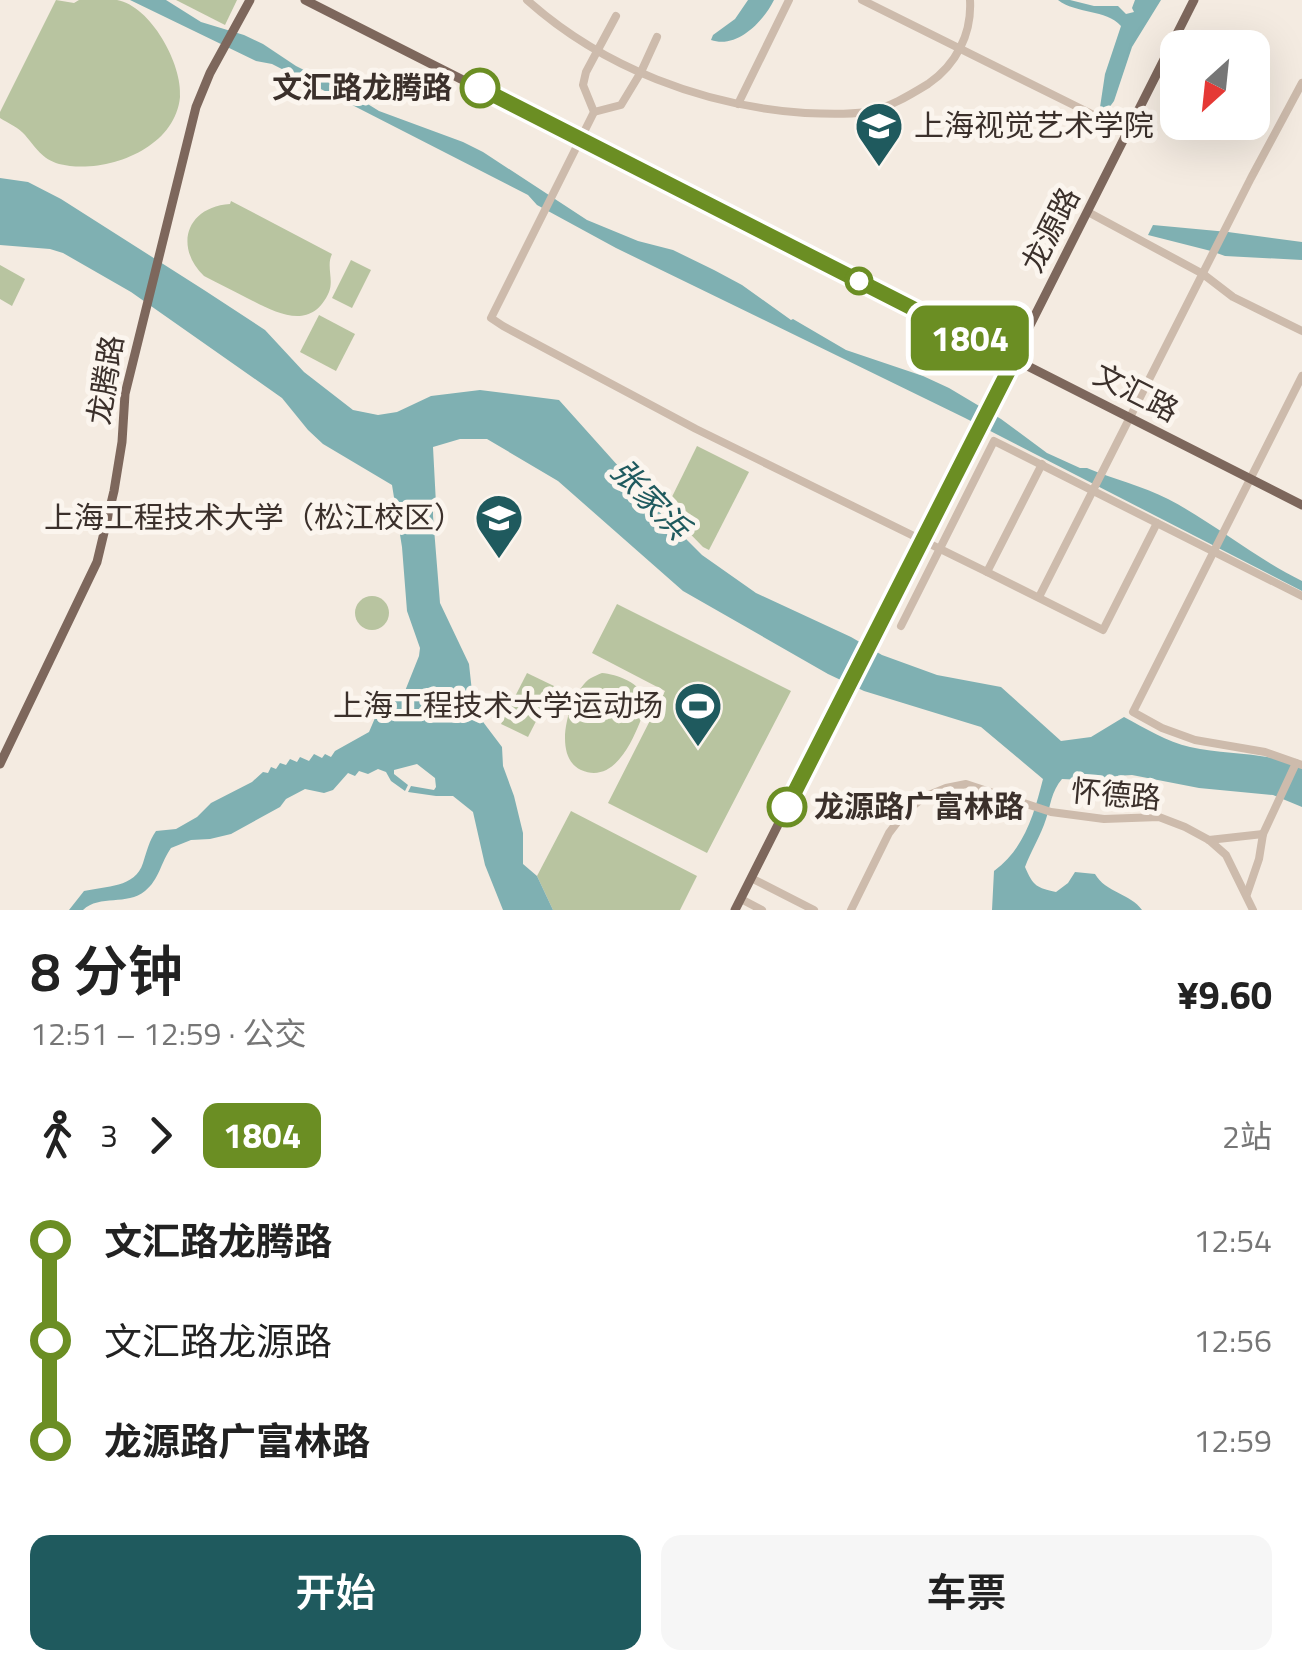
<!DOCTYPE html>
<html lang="zh">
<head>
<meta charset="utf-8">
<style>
	body { margin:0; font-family:"Titillium Web","Noto Sans SC",sans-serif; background:#f6f6f6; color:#222; height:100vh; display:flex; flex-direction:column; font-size:38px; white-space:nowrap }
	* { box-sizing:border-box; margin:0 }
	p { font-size:32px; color:#767676 }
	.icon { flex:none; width:55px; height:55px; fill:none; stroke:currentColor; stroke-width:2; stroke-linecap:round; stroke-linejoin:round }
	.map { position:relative; height:910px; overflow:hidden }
	.drawer { display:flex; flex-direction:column; background:#fff; flex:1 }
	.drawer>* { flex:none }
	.badge { padding:0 20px; border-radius:15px; font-size:35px; line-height:65px }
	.needle { width:65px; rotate:207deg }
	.buttons { position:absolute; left:1160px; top:30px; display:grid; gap:20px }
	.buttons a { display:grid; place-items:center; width:110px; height:110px; border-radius:20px; background:#fff; box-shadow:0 10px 40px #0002; font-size:50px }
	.map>.badge { position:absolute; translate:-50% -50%; box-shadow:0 0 0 5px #fff }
	.legs { display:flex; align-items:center; gap:15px; height:110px; padding:0 30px; font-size:32px }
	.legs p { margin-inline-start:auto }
	.head { display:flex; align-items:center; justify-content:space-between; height:170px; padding:0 30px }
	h1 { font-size:55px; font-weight:600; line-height:75px }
	.cta { display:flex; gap:20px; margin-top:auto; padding:20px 30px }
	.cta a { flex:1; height:115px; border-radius:20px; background:#1f5a5e; color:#fff; font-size:40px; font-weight:600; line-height:115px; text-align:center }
	.cta a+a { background:#f6f6f6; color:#222 }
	ul { padding:0 30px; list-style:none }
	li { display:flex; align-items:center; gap:35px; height:100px; font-size:38px }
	li i { display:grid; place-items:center; width:15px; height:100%; margin:0 12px; background:currentColor }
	li i::after { content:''; width:25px; height:25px; margin:-12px; border:8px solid; border-radius:50%; background:#fff }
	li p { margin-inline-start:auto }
	li:first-child i { background:linear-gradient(#0000 50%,currentColor 0) }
	li:last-child i { background:linear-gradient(currentColor 50%,#0000 0) }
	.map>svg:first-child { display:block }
	.green { fill:#b8c4a0 }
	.water { fill:#7fb0b2 }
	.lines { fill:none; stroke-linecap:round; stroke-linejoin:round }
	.minor { stroke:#cdbbac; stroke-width:8 }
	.major { stroke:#7d675c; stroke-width:9 }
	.line-1-casing { stroke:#fff; stroke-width:22 }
	.line-1 { stroke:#6b8e23; stroke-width:15 }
	.stop-1-dot { fill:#fff; stroke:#6b8e23; stroke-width:5 }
	.labels { text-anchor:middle; stroke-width:10; stroke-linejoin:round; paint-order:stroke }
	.stop-label { font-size:30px; font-weight:bold; fill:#3b302b; stroke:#fbf5ee; text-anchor:end }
	.poi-label { font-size:30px; fill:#3b302b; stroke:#fbf5ee; text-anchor:end }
	.street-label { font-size:30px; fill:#3b302b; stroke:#fbf5ee }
	.water-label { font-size:32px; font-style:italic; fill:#1f5a5e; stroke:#fbf5ee }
</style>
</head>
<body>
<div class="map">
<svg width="1302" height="910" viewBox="0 0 1302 910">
	<rect width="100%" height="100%" fill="#f4ebe1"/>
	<!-- green -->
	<g class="green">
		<path d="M56,0L74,3L79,0C91,0 105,0 117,0C151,6 183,65 180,97C175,150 104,175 59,164C42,159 36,148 25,135C19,128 8,123 0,118V112Z"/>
		<path d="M176,0H237L225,25Z"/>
		<path d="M231,201L332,254C326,266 334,279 329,292C311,333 275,312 247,298C233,291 218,283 204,276C174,247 186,207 230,204Z"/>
		<path d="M351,260L371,270L352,308L332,298Z"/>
		<path d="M0,265L25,279L12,306L0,299Z"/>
		<path d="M319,315L355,334L336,371L300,352Z"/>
		<path d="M697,446L749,472L709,550L703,547L666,509Z"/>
		<circle cx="372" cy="613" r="17"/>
		<path d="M617,604L791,691L707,853L608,803L665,691L592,653Z"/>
		<path d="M527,673L554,686L528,737L501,724Z"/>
		<path d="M602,673C616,674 642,683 645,700C647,707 643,715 640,722C631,744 613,784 581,770C551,756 569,696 588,680C590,678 599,674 602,673Z"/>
		<path d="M571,811L697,876L680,910H553L537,876Z"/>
	</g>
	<!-- water -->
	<g class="water">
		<path d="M130,0H166L201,22L244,35L263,44L296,66L350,93L379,111L463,142L483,152L587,220L638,241L673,250L714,270L742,285L791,320L793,319L846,350L923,376L949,388L1001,419L1047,453L1080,468H1087C1113,479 1143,486 1168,499C1214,523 1255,558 1302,581V591L965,418L616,248L537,205L528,195L272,64L256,61Z"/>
		<path d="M748,0H774C763,22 737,49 711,40L713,35L735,19Z"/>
		<path d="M1058,0H1070L1094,6H1118L1126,14L1134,12L1132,8L1135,0H1161L1132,47L1114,101L1103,116L1099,114L1105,74L1121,26C1106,9 1076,14 1058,0Z"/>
		<path d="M0,178L28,182L61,199L204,290L265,330L304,372L353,410L378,415L397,412L431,396L480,390L559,400L663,516L702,555L756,593L851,637L882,655L937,675L1001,687L1061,741L1091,737L1124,717C1145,728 1167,742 1190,747C1227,755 1266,752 1302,766V807L1273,795L1199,788L1132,775L1116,776L1104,781L1062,779C1051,792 1051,804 1046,819C1041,835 1031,851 1025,867C1033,886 1037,888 1056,892L1068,883L1075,872L1095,874C1106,893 1130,893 1142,910H992L994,871C1025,848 1034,814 1043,779L981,727L864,691L828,674L683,591L558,481L487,439H460L433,447L436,504L433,508V516L440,603L469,664L474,710L502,747L503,766L514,796L523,833V864L537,876L553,910H503L485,865L473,812L453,796H436L408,792L411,786L434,790L436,787L435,778L417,764L394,770V774L408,785L405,791L391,781L386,772L378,769L368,774L359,771L355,776L348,773L333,790L324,793L305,789L286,799L280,807L231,834L210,839L191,840L171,848C161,862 159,880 145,891C127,906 100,894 83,910H69L84,891C106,886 135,888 143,863C147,851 149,841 156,831L176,829L197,817L211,803L252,782L263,772L268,773L271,767L276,769L280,763L286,765L290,759L297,762L300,757L309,761L314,754L322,758L325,754L331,757L335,751L369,732L378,711L403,696L419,656L420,648L407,611L402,547L392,485L323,444L308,430L282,398L131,292L63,253L50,249L0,245Z"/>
		<path d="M1153,225L1228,232L1302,242V260L1225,256L1211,251L1148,235Z"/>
	</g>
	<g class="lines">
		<!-- minor -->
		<g class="minor">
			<path d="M527,0C603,68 704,106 805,113C825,114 846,115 866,112C887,109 910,95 928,84C956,65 972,34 970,0"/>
			<path d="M862,0L1128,132"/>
			<path d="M616,16L586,72L583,85L594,112L491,318L503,326L696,429L987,572L1042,464"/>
			<path d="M738,104L789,0"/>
			<path d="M594,112L621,105L641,72L657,37"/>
			<path d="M1088,212L1203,274L1233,297L1302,331"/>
			<path d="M1302,376L1133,712L1162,728L1195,740L1265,752L1302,765"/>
			<path d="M987,572L1103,630L1157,523"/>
			<path d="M1039,597L1251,178L1302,83"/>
			<path d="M901,626L994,441L1302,596"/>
			<path d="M1209,840L1263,834"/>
			<path d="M751,878L814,910"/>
			<path d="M1247,894L1259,859L1263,834L1296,763"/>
			<path d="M741,899L762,910"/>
			<path d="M851,910L889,833L905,812L924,797L946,788L966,784L1051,812L1104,819L1159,817L1185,827L1209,840L1226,855L1253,910"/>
		</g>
		<!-- major -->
		<g class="major">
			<path d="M305,0L1302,505"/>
			<path d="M0,764L97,562L114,491L122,442L125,394L196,107L210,73L250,0"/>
			<path d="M735,910L1194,0"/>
		</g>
	</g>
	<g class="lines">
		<!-- line-1 casing -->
		<g class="line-1-casing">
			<path id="line-1" d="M480,88L1014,360L787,807"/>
		</g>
		<!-- line-1 -->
		<use href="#line-1" class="line-1"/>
	</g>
	<!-- icons -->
	<defs>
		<g id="university-pin" transform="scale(2.5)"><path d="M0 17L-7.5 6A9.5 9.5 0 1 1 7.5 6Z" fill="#1f5a5e" stroke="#fbf5ee"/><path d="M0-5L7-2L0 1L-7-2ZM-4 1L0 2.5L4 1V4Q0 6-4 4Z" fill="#fff"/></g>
		<g id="stadium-pin" transform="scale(2.5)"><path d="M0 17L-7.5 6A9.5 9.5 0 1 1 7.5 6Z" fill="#1f5a5e" stroke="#fbf5ee"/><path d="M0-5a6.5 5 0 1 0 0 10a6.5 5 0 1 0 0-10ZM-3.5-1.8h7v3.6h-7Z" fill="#fff"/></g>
	</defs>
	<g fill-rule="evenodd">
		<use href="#university-pin" x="879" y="126"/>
		<use href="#university-pin" x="499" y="518"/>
		<use href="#stadium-pin" x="698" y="706"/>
	</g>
	<!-- markers -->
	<g class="stop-1-dot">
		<circle cx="480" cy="88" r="18"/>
		<circle cx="859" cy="281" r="12"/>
		<circle cx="787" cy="807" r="18"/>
	</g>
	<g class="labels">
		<!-- stop labels -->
		<g class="stop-label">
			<text x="452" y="98">文汇路龙腾路</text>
			<text x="814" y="817" text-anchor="start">龙源路广富林路</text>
		</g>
		<!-- poi labels -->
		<g class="poi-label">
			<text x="914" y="136" text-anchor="start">上海视觉艺术学院</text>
			<text x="464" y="528">上海工程技术大学（松江校区）</text>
			<text x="663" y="716">上海工程技术大学运动场</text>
		</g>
		<!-- street labels -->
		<g class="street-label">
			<text transform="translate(1051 230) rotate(-63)" y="10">龙源路</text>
			<text transform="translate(106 380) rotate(-81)" y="10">龙腾路</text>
			<text transform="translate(1136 393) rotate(27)" y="10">文汇路</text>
			<text transform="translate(1116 795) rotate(5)" y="10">怀德路</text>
		</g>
		<!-- water labels -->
		<g class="water-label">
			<text transform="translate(650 499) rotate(46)" y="11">张家浜</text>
		</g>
	</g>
</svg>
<div class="buttons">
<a><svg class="needle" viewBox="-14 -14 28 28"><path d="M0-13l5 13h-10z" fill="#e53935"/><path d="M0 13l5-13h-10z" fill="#767676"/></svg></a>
</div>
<b class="badge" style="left:970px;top:338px;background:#6b8e23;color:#fff">1804</b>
</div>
<section class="drawer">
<div class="head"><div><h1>8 分钟</h1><p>12:51 – 12:59 · 公交</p></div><b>¥9.60</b></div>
<div class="legs"><svg class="icon" aria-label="walk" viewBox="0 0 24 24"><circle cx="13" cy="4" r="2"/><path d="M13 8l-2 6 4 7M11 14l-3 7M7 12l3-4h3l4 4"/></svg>3<svg class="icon" aria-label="forward" viewBox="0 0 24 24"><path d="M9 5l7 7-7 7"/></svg><b class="badge" style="background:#6b8e23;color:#fff">1804</b><p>2站</p></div>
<ul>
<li><i style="color:#6b8e23"></i><b>文汇路龙腾路</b><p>12:54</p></li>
<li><i style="color:#6b8e23"></i><span>文汇路龙源路</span><p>12:56</p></li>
<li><i style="color:#6b8e23"></i><b>龙源路广富林路</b><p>12:59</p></li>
</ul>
<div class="cta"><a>开始</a><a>车票</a></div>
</section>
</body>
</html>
